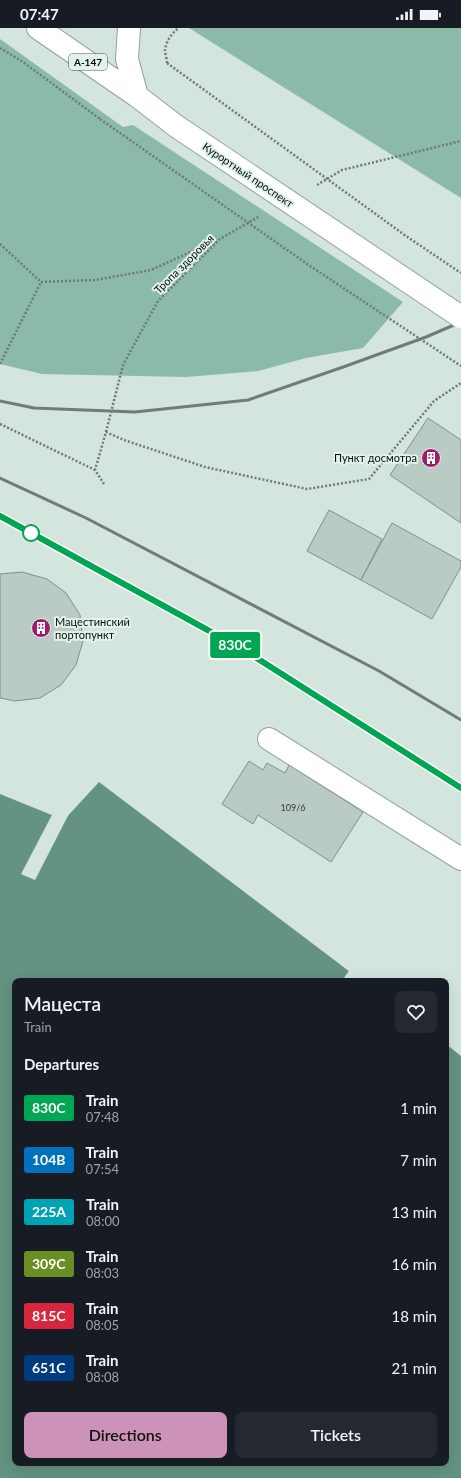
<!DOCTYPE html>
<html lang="en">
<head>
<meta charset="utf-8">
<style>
	body { margin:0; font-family:Lato,sans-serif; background:#242831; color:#f1f3f6; height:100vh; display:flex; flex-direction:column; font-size:15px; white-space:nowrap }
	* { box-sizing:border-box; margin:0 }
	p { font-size:13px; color:#9ea1a6 }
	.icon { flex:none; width:22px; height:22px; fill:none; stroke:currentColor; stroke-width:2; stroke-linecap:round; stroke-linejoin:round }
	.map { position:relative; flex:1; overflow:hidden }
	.panel { position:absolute; left:12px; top:950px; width:437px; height:488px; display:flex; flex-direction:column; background:#171b24; border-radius:8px; box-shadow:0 4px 16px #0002 }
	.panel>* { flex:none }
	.badge { padding:0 8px; border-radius:3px; font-size:14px; line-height:26px }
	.map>.badge { position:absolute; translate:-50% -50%; box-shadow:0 0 0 2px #fff }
	h2 { padding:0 12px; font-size:15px; line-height:36px }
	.round { display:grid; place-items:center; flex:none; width:42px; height:42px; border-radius:8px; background:#242831 }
	.overview { display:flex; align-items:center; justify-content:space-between; height:68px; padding:0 12px }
	h1 { font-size:19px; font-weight:600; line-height:30px }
	.cta { display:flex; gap:8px; margin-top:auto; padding:8px 12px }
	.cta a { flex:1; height:46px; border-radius:8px; background:#cc92b8; color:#111; font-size:16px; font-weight:600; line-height:46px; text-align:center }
	.cta a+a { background:#242831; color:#f1f3f6 }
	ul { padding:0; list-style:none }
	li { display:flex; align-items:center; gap:12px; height:52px; padding:0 12px }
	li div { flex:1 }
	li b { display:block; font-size:15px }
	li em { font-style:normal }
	li .badge { min-width:44px; font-weight:700; text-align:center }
	.status { display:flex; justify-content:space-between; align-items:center; height:28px; padding:0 20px; background:#171b24; direction:ltr }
	.status svg { height:11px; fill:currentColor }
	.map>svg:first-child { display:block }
	.forest { fill:#8bbaa8 }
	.water { fill:#649381 }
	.pier { fill:#d4e5de }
	.building { fill:#bacbc4; stroke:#81918a }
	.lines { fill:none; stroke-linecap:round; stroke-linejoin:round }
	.minor-casing { stroke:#93a39c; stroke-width:24 }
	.major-casing { stroke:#93a39c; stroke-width:24 }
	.path { stroke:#6e7a75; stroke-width:2.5; stroke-dasharray:2 2; stroke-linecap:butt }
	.minor { stroke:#fff; stroke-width:22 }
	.major { stroke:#fff; stroke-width:22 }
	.rail { stroke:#717c78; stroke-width:3 }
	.major-bridge-casing { stroke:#93a39c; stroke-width:24; stroke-linecap:butt }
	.path-bridge { stroke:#6e7a75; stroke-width:2.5; stroke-dasharray:2 2; stroke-linecap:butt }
	.major-bridge { stroke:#fff; stroke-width:22 }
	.line-casing { stroke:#fff; stroke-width:9 }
	.line { stroke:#00a651; stroke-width:6 }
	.stop-dot { fill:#fff; stroke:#00a651; stroke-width:2 }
	.labels { text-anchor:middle; stroke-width:4; stroke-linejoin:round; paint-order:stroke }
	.number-label { font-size:9px; fill:#343c39 }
	.shield { fill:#e1f2eb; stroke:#49524e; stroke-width:1 }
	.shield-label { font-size:10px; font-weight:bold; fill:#080d0b }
	.street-label { font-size:11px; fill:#080d0b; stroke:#e1f2eb }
	.poi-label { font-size:11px; fill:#080d0b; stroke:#e1f2eb; text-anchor:end }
</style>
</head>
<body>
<div class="status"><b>07:47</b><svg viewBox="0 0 49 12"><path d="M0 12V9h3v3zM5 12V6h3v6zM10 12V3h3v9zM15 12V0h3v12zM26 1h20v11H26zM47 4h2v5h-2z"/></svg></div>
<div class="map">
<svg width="461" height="1450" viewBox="0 0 461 1450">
	<rect width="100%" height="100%" fill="#d4e5de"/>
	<!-- forest -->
	<g class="forest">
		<path d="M189,0H461V170Z"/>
		<path d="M0,11L123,99L133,97L403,274L363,320L306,330L258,343L186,349L42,346L0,336Z"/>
	</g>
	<!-- water -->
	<path class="water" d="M99,754L362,953H15V1435H446V1016L461,1028V1450H0V766L64,792Z"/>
	<!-- pier -->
	<g class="pier">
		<path d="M72,780L35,852L21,846L53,785L64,790Z"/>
		<path d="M350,941L364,951V953H342Z"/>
	</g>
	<!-- building -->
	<g class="building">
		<path d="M428,390L461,412V495L390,447Z"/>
		<path d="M329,482L382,511L361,552L307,523Z"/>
		<path d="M392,495L461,533V539L432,591L361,552Z"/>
		<path d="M22,544L47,551L66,565L80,587L83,613L76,637L61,657L40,670L15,673L0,670V546Z"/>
		<path d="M249,733L263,742L267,735L285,745L289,737L363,784L331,834L258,787L253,796L222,776Z"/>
	</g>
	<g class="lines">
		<!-- minor casing -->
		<g class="minor-casing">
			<path id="minor" d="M269,711L461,831"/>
		</g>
		<!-- major casing -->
		<g class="major-casing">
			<g id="major">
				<path d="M38,0L137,68L176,98"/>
				<path d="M129,0L127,31L137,68"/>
			</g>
		</g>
		<!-- path -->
		<g class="path">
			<path d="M0,20L23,34L100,91"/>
			<path d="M167,35C167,31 165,26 165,22C166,14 172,4 179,0"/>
			<path d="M317,157L342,142L461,113"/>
			<path d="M0,216L41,254"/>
			<path d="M41,254L95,252L151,242L217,212"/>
			<path d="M0,336L41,254"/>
			<path d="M0,396L95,442"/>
			<path d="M106,404L123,337L158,273L220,211L260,188"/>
			<path d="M104,456L95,442L106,404L124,412L205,439L307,461L369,451L434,373L461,355"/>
		</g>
		<!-- minor -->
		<use href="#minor" class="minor"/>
		<!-- major -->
		<use href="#major" class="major"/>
		<!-- rail -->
		<g class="rail">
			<path d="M0,373L34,380L135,384L248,372L346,338L426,309L461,294"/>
			<path d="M0,450L86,490L379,643L461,692"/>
			<path d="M0,488L244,622L461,760"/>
		</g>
		<!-- major-bridge casing -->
		<g class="major-bridge-casing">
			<path id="major-bridge" d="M176,98L461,289"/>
		</g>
		<!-- path-bridge -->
		<g class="path-bridge">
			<path d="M167,35L406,208L461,245"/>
			<path d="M100,91L310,238L461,338"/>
		</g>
		<!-- major-bridge -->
		<use href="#major-bridge" class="major-bridge"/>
	</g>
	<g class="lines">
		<!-- line casing -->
		<g class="line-casing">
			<path id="line" d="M0,488L244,622L461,760"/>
		</g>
		<!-- line -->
		<use href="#line" class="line"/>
	</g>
	<!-- icons -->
	<defs>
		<g id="building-disc" transform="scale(1)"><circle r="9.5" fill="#9e1b6d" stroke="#e1f2eb"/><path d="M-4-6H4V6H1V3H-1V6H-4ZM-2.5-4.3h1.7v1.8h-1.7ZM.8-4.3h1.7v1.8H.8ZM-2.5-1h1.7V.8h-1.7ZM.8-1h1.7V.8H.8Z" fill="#fff"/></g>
	</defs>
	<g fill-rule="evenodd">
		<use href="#building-disc" x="431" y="430"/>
		<use href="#building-disc" x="41" y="600"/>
	</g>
	<!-- markers -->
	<circle class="stop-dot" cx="31" cy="505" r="8"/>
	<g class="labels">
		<!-- number labels -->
		<g class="number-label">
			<text x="293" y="783">109/6</text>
		</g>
		<!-- shield labels -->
		<rect class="shield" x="69" y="26" width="38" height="16" rx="3"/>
		<g class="shield-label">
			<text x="88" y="38">А-147</text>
		</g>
		<!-- street labels -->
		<g class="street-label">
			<text transform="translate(248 147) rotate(34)" y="4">Курортный проспект</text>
			<text transform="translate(184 236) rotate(-45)" y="4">Тропа здоровья</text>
		</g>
		<!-- poi labels -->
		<g class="poi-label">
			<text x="417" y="434">Пункт досмотра</text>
			<text x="55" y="598" text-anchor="start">Мацестинский<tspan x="55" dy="13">портопункт</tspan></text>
		</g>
	</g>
</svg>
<b class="badge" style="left:235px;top:617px;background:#00a651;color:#fff">830С</b>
<section class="panel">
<div class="overview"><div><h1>Мацеста</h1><p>Train</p></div><a class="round"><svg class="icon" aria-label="heart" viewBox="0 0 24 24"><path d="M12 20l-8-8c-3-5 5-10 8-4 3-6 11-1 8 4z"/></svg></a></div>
<h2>Departures</h2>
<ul>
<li><span class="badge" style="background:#00a651;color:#fff">830С</span><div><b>Train</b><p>07:48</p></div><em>1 min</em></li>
<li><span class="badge" style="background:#0072bc;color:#fff">104В</span><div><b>Train</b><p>07:54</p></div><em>7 min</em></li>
<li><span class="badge" style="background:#00a3b4;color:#fff">225А</span><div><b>Train</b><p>08:00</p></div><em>13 min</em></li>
<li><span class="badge" style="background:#6b8e23;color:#fff">309С</span><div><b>Train</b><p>08:03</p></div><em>16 min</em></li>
<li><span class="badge" style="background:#d7263d;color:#fff">815С</span><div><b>Train</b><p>08:05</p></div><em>18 min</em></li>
<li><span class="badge" style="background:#003b80;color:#fff">651С</span><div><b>Train</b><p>08:08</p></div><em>21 min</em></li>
</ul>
<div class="cta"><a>Directions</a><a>Tickets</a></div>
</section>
</div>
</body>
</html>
